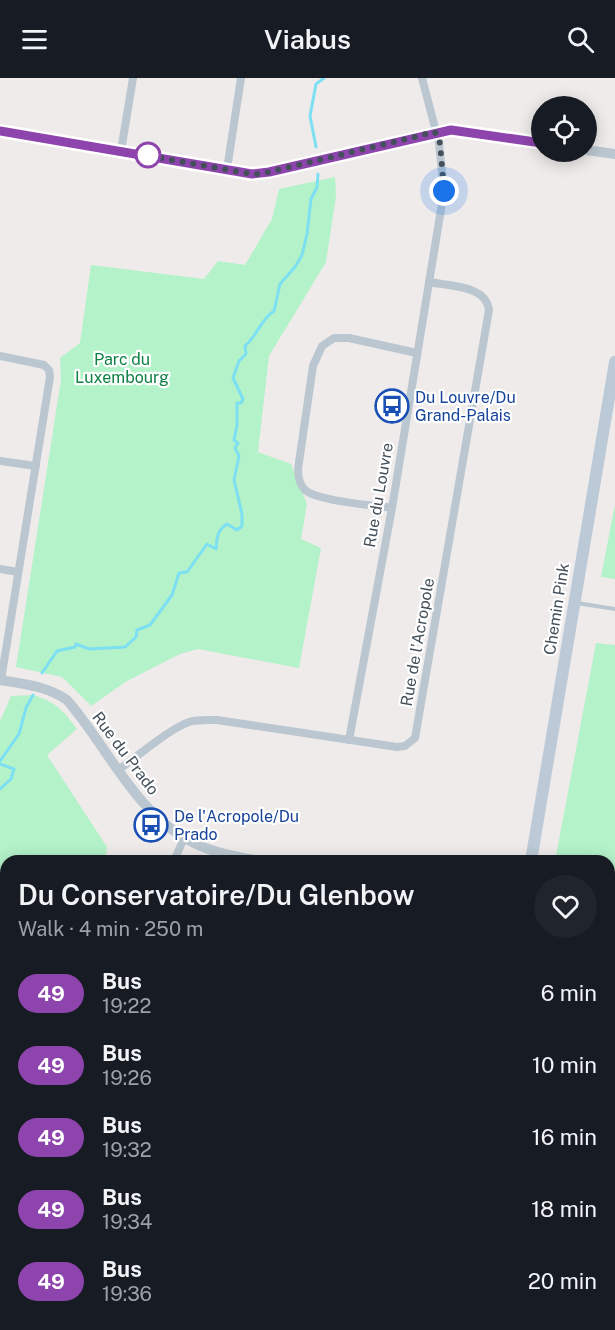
<!DOCTYPE html>
<html lang="en">
<head>
<meta charset="utf-8">
<style>
	body { margin:0; font-family:"Public Sans",sans-serif; background:#20242c; color:#f1f3f6; height:100vh; display:flex; flex-direction:column; font-size:22px; white-space:nowrap }
	* { box-sizing:border-box; margin:0 }
	p { font-size:20px; color:#9ea1a6 }
	.icon { flex:none; width:33px; height:33px; fill:none; stroke:currentColor; stroke-width:2; stroke-linecap:round; stroke-linejoin:round }
	.map { position:relative; flex:1; overflow:hidden }
	.panel { position:absolute; left:0px; top:777px; width:615px; height:476px; display:flex; flex-direction:column; background:#171b24; border-radius:18px 18px 0 0; box-shadow:0 3px 15px #0003 }
	.panel>* { flex:none }
	.badge { padding:0 12px; border-radius:20px; font-size:21px; line-height:39px }
	.tools { position:absolute; left:531px; top:18px; display:grid; gap:12px }
	.tools a { display:grid; place-items:center; width:66px; height:66px; border-radius:50%; background:#171b24; box-shadow:0 3px 15px #0003; font-size:30px }
	.you { position:absolute; width:30px; height:30px; margin:-15px; border:4px solid #fff; border-radius:50%; background:#1a73e8; box-shadow:0 0 0 9px #1a73e833 }
	.map>.badge { position:absolute; translate:-50% -50%; box-shadow:0 0 0 3px #fff }
	.round { display:grid; place-items:center; flex:none; width:63px; height:63px; border-radius:32px; background:#20242c }
	.head { display:flex; align-items:center; justify-content:space-between; height:102px; padding:0 18px }
	h1 { font-size:28px; font-weight:600; line-height:45px }
	ul { padding:0; list-style:none }
	li { display:flex; align-items:center; gap:18px; height:72px; padding:0 18px }
	li div { flex:1 }
	li b { display:block; font-size:22px }
	li em { font-style:normal }
	li .badge { min-width:66px; font-weight:700; text-align:center }
	header { display:flex; justify-content:space-between; align-items:center; height:78px; padding:0 18px; background:#171b24; font-size:27px; font-weight:600 }
	.map>svg:first-child { display:block }
	.green { fill:#b4f2c9 }
	.lines { fill:none; stroke-linecap:round; stroke-linejoin:round }
	.stream { stroke:#7ddff2; stroke-width:3 }
	.service { stroke:#bbc7d0; stroke-width:4 }
	.minor { stroke:#bbc7d0; stroke-width:8 }
	.tertiary { stroke:#bbc7d0; stroke-width:10 }
	.secondary { stroke:#bccad7; stroke-width:12 }
	.line-casing { stroke:#fff; stroke-width:14 }
	.line { stroke:#8e44ad; stroke-width:9 }
	.walk { stroke:#43505a; stroke-width:6; stroke-dasharray:0 10.8 }
	.stop-dot { fill:#fff; stroke:#8e44ad; stroke-width:3 }
	.labels { text-anchor:middle; stroke-width:4.5; stroke-linejoin:round; paint-order:stroke }
	.park-label { font-size:16px; fill:#0f8043; stroke:#fff }
	.transit-label { font-size:16px; fill:#164399; stroke:#fff; text-anchor:start }
	.street-label { font-size:16px; fill:#43505a; stroke:#fff }
</style>
</head>
<body>
<header><svg class="icon" aria-label="menu" viewBox="0 0 24 24"><path d="M4 6h16M4 12h16M4 18h16"/></svg>Viabus<svg class="icon" aria-label="search" viewBox="0 0 24 24"><circle cx="10" cy="10" r="6"/><path d="M15 15l6 6"/></svg></header>
<div class="map">
<svg width="615" height="1252" viewBox="0 0 615 1252">
	<rect width="100%" height="100%" fill="#efebeb"/>
	<!-- green -->
	<g class="green">
		<path d="M335,99L336,118L326,184L269,278L258,374L291,386L307,426L301,461L321,470L299,590L198,571L180,576L127,603L91,628L62,599L16,589L61,302L60,280L80,265L91,187L204,201L218,183L245,187L272,141L279,111Z"/>
		<path d="M615,426V501L601,499Z"/>
		<path d="M596,565L615,567V1001L609,1000V783H555Z"/>
		<path d="M33,617C56,624 63,632 77,651L47,677L107,769L105,783H6V1190L0,1201V643L11,618Z"/>
	</g>
	<g class="lines">
		<!-- stream -->
		<g class="stream">
			<path d="M316,69L310,38L316,6L324,0"/>
			<path d="M42,595L57,573L75,569L76,566L89,571L125,569L136,559L137,552L150,547L172,517L179,495L187,494L207,466L216,471C217,460 217,452 227,446L237,452L242,448V436L234,402L239,378L235,370L238,365L234,362L237,347V325H241L243,321L233,300L239,283L246,276L245,268C257,258 261,241 274,233L280,206L295,189L302,177L307,156L311,121L317,109L318,96"/>
			<path d="M0,683L19,656L26,630L33,617"/>
			<path d="M0,686L14,691L11,701L0,711"/>
			<path d="M0,911C6,920 3,927 0,936"/>
			<path d="M0,946L6,960"/>
			<path d="M0,1001L4,995L6,966"/>
			<path d="M0,1005L2,1011L0,1017"/>
			<path d="M0,1079L6,1095"/>
			<path d="M0,1117L6,1112"/>
		</g>
		<!-- service -->
		<g class="service">
			<path d="M577,525L615,531"/>
			<path d="M609,1010L615,1011"/>
			<path d="M609,1072L615,1074"/>
			<path d="M609,1091L612,1073"/>
		</g>
		<!-- minor -->
		<g class="minor">
			<path d="M121,73L133,0"/>
			<path d="M227,91L241,0"/>
			<path d="M0,278L44,287L49,292L50,299L1,602"/>
			<path d="M0,383L36,388"/>
			<path d="M392,430C373,427 317,423 305,412C299,406 298,398 298,391L313,288L322,268L334,260H349L417,275"/>
			<path d="M0,491L18,494"/>
			<path d="M349,662L392,430L444,113L439,65L422,0"/>
			<path d="M118,692C137,679 169,651 189,644C198,641 208,642 217,642L397,669L405,668L415,660L489,232C486,207 449,208 429,204"/>
			<path d="M174,783L184,760"/>
			<path d="M36,1252L44,1249L56,1252"/>
			<path d="M320,1252L321,1246"/>
		</g>
		<!-- tertiary -->
		<g class="tertiary">
			<path d="M0,53L252,96L269,94L451,52L542,65"/>
			<path d="M586,72L615,76"/>
			<path d="M0,602C23,606 47,608 67,622C108,669 135,736 194,765C214,775 238,779 260,783"/>
		</g>
		<!-- secondary -->
		<g class="secondary">
			<path d="M531,783L615,284"/>
			<path d="M458,1252L459,1246"/>
		</g>
	</g>
	<g class="lines">
		<!-- line casing -->
		<g class="line-casing">
			<path id="line" d="M0,53L252,96L269,94L451,52L542,65"/>
		</g>
		<!-- line -->
		<use href="#line" class="line"/>
		<!-- walk -->
		<path class="walk" d="M148,77H144L252,96H261L435,54L440,65L444,113"/>
	</g>
	<!-- icons -->
	<defs>
		<g id="bus-ring" transform="scale(1.725)"><circle r="9.5" fill="#fff" stroke="#1a4fb4" stroke-width="1.5"/><path d="M-5-6H5V4H4V6H2V4H-2V6H-4V4H-5ZM-3.5-4V0h7V-4ZM-3.5 1.2v1.5H-2V1.2ZM2 1.2v1.5H3.5V1.2Z" fill="#1a4fb4"/></g>
	</defs>
	<g fill-rule="evenodd">
		<use href="#bus-ring" x="392" y="328"/>
		<use href="#bus-ring" x="151" y="747"/>
	</g>
	<!-- markers -->
	<circle class="stop-dot" cx="148" cy="77" r="12"/>
	<g class="labels">
		<!-- park labels -->
		<g class="park-label">
			<text x="122" y="287">Parc du<tspan x="122" dy="18">Luxembourg</tspan></text>
		</g>
		<!-- transit labels -->
		<g class="transit-label">
			<text x="415" y="325">Du Louvre/Du<tspan x="415" dy="18">Grand-Palais</tspan></text>
			<text x="174" y="744">De l'Acropole/Du<tspan x="174" dy="18">Prado</tspan></text>
		</g>
		<!-- street labels -->
		<g class="street-label">
			<text transform="translate(378 417) rotate(-80)" y="6">Rue du Louvre</text>
			<text transform="translate(556 531) rotate(-81)" y="6">Chemin Pink</text>
			<text transform="translate(417 564) rotate(-80)" y="6">Rue de l'Acropole</text>
			<text transform="translate(126 675) rotate(53)" y="6">Rue du Prado</text>
		</g>
	</g>
</svg>
<div class="tools">
<a><svg class="icon" aria-label="locate" viewBox="0 0 24 24"><circle cx="12" cy="12" r="6"/><path d="M12 2v4M12 18v4M2 12h4M18 12h4"/></svg></a>
</div>
<div class="you" style="left:444px;top:113px"></div>
<section class="panel">
<div class="head"><div><h1>Du Conservatoire/Du Glenbow</h1><p>Walk · 4 min · 250 m</p></div><a class="round"><svg class="icon" aria-label="heart" viewBox="0 0 24 24"><path d="M12 20l-8-8c-3-5 5-10 8-4 3-6 11-1 8 4z"/></svg></a></div>
<ul>
<li><span class="badge" style="background:#8e44ad;color:#fff">49</span><div><b>Bus</b><p>19:22</p></div><em>6 min</em></li>
<li><span class="badge" style="background:#8e44ad;color:#fff">49</span><div><b>Bus</b><p>19:26</p></div><em>10 min</em></li>
<li><span class="badge" style="background:#8e44ad;color:#fff">49</span><div><b>Bus</b><p>19:32</p></div><em>16 min</em></li>
<li><span class="badge" style="background:#8e44ad;color:#fff">49</span><div><b>Bus</b><p>19:34</p></div><em>18 min</em></li>
<li><span class="badge" style="background:#8e44ad;color:#fff">49</span><div><b>Bus</b><p>19:36</p></div><em>20 min</em></li>
</ul>
</section>
</div>
</body>
</html>
